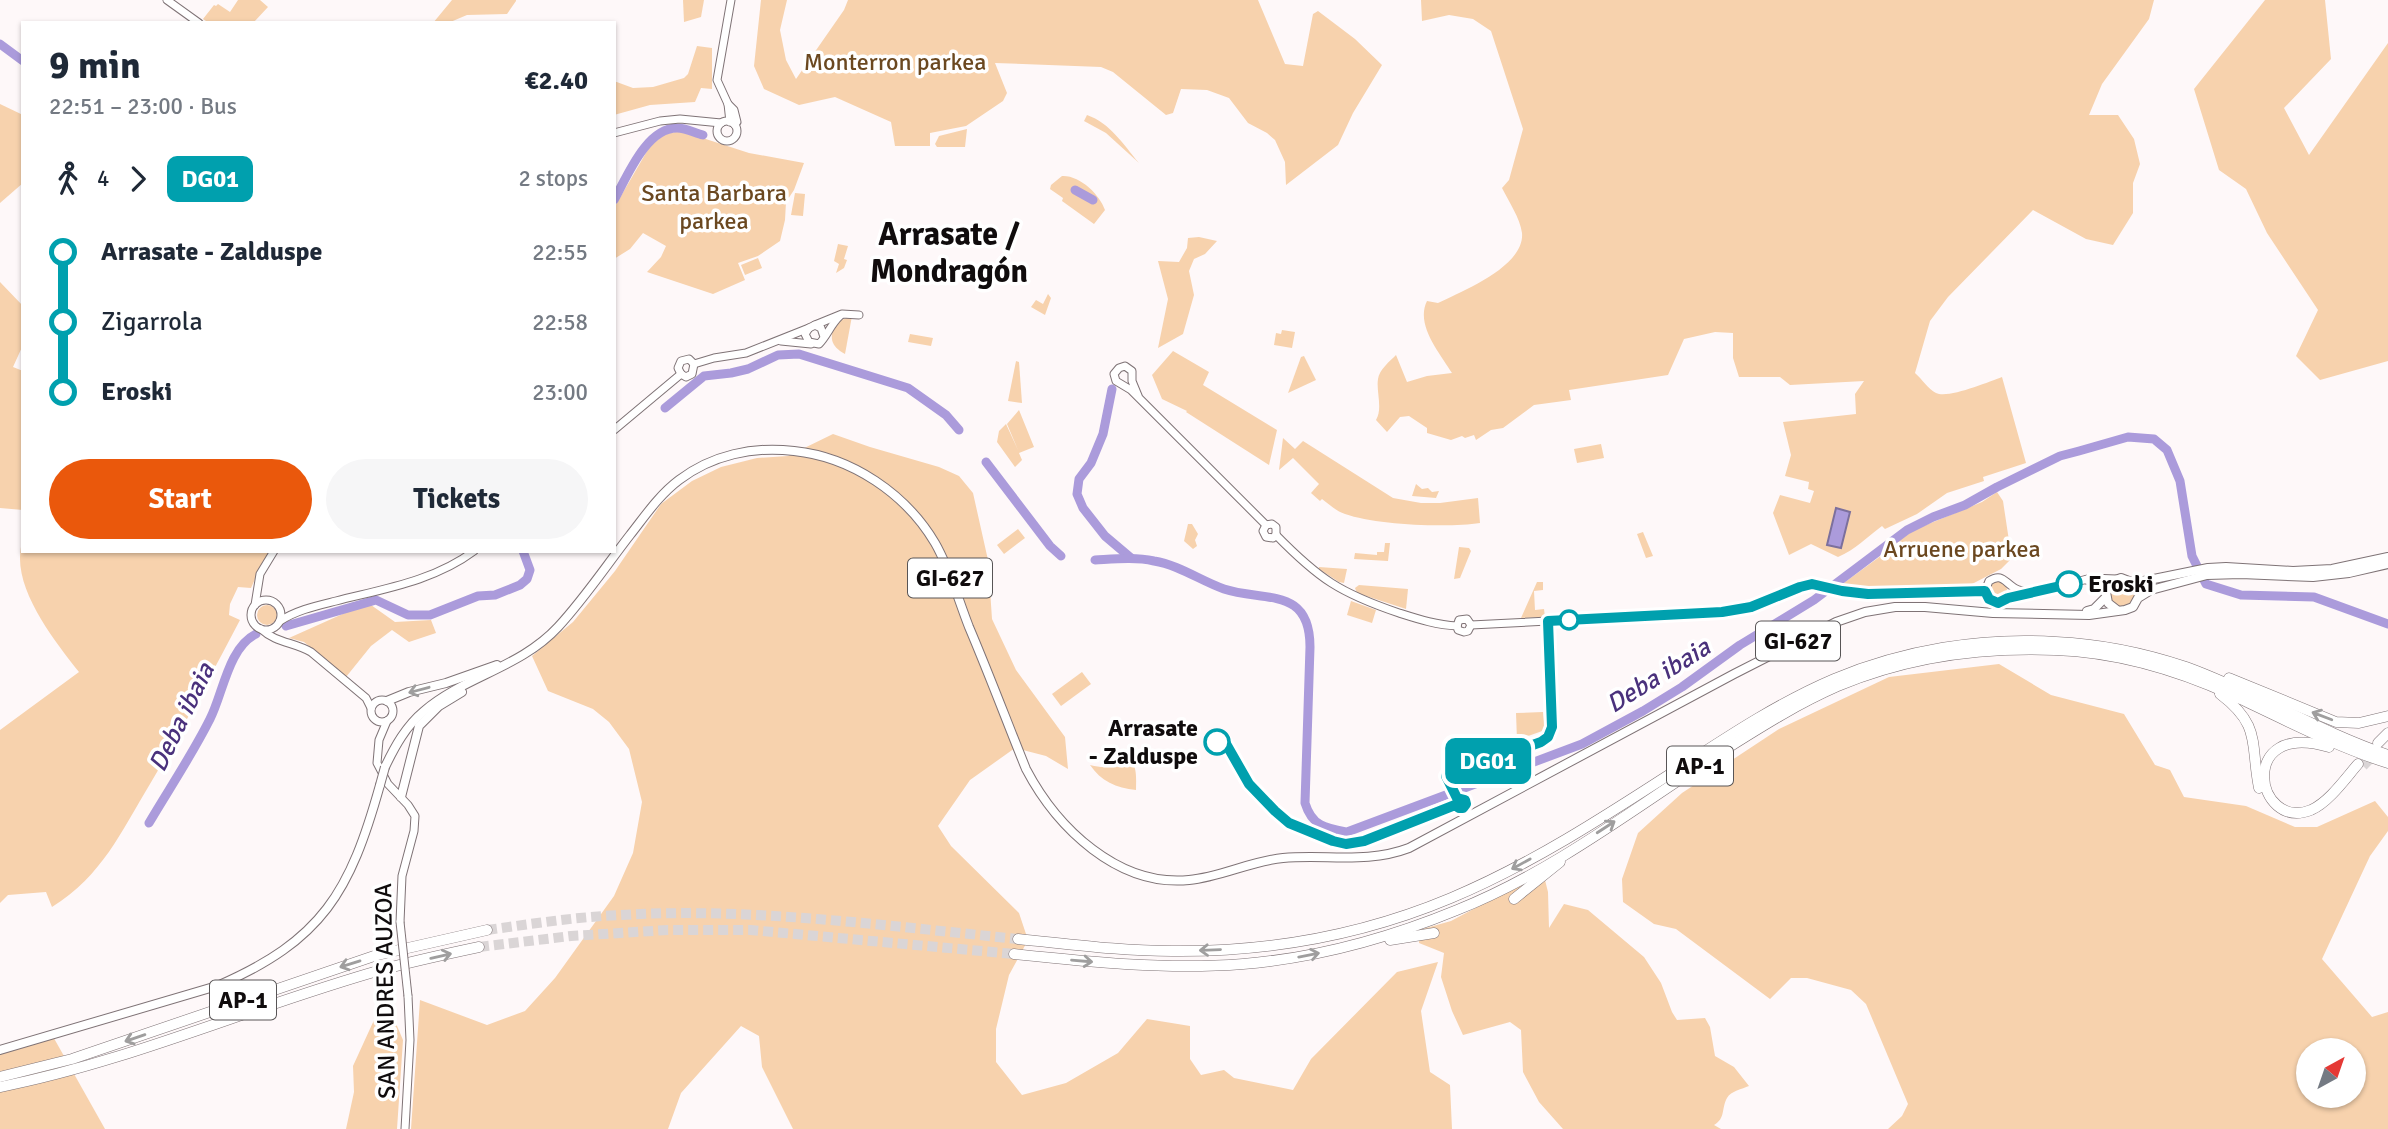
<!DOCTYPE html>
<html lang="en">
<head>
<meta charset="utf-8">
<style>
	body { margin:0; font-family:Signika,sans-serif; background:#f6f6f7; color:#1f2937; height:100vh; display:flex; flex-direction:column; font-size:26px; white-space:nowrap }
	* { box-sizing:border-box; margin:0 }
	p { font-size:23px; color:#747a83 }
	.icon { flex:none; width:38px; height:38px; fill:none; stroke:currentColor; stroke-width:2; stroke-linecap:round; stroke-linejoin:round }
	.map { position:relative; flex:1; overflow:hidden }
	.drawer { position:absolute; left:21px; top:21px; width:595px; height:532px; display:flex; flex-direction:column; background:#fff; border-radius:0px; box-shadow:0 2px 5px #0004 }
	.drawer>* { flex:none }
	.badge { padding:0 14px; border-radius:10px; font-size:24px; line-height:46px }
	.needle { width:46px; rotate:40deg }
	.buttons { position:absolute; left:2296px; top:1038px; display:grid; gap:14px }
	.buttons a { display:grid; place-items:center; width:70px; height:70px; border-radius:50%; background:#fff; box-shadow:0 2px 5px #0004; font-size:35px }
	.map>.badge { position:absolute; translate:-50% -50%; box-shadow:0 0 0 4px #fff }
	.legs { display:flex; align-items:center; gap:10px; height:77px; padding:0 28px; font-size:23px }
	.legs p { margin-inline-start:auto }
	.summary { display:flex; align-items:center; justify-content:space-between; height:119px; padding:0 28px }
	h1 { font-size:38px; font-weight:700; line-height:52px }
	.primary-button { display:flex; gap:14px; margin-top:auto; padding:14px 28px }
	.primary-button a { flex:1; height:80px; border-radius:42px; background:#ea580c; color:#fff; font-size:28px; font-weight:700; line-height:80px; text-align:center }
	.primary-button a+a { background:#f6f6f7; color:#1f2937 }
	ul { padding:0 28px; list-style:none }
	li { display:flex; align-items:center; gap:24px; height:70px; font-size:26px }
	li i { display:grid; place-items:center; width:10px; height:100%; margin:0 9px; background:currentColor }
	li i::after { content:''; width:18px; height:18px; margin:-9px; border:5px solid; border-radius:50%; background:#fff }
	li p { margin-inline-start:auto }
	li:first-child i { background:linear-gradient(#0000 50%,currentColor 0) }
	li:last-child i { background:linear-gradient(currentColor 50%,#0000 0) }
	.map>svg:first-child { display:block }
	.green { fill:#f7d2ad; fill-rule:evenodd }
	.water { fill:#ab9bdb; stroke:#7c709d; stroke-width:2 }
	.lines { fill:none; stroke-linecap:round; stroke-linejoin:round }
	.river { stroke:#ab9bdb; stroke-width:9 }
	.highway-tunnel { stroke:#dad5d6; stroke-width:10; stroke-dasharray:10 5; stroke-linecap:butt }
	.secondary-casing { stroke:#7f7376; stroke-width:9 }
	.primary-casing { stroke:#7f7376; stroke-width:10 }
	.highway-casing { stroke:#7f7376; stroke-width:11 }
	.secondary { stroke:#fff; stroke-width:7 }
	.primary { stroke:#fff; stroke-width:8 }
	.highway { stroke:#fff; stroke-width:10 }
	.secondary-bridge-casing { stroke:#7f7376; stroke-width:9; stroke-linecap:butt }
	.primary-bridge-casing { stroke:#7f7376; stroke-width:10; stroke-linecap:butt }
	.secondary-bridge { stroke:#fff; stroke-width:7 }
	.primary-bridge { stroke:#fff; stroke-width:8 }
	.oneway { stroke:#9f9e9e }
	.line-1-casing { stroke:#fff; stroke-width:16 }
	.line-1 { stroke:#00a0ae; stroke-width:10 }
	.stop-1-dot { fill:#fff; stroke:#00a0ae; stroke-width:3.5 }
	.labels { text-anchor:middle; stroke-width:7; stroke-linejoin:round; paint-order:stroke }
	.shield { fill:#fff; stroke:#585556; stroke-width:2 }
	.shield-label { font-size:23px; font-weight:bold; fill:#100c0d }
	.park-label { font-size:24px; fill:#6b4820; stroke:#fff }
	.stop-label { font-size:24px; font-weight:bold; fill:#100c0d; stroke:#fff; text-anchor:start }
	.street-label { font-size:24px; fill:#100c0d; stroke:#fff }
	.water-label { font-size:26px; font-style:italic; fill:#4a317c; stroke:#fff }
	.district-label { font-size:32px; font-weight:bold; fill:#100c0d; stroke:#fff }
</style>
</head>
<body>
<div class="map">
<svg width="2388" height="1129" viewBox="0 0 2388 1129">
	<rect width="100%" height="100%" fill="#fef8f9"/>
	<!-- green -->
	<g class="green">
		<path d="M238,0H260L268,7L253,23H209L203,19L214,5L216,6L218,4L230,12Z"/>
		<path d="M452,0H516V1L507,14L467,15L448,23H433Z"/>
		<path d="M683,0H704L701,17L684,22Z"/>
		<path d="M761,0H787L780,30L786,60L796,79L844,10L848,0H1258L1285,64L1303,66L1313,14L1318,11L1355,39L1382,65L1353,113L1338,145L1286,185L1285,162L1275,140L1267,133L1248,123L1229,98L1207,90L1181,89L1173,113L1166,115L1113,72L1101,67L995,63L1007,93L1003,101L966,126L930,133V146H895L891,122L835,97L799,105L764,89L754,66Z"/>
		<path d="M1421,0H2154L2149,19L2102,84L2089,115H2118L2134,139L2140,164L2133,183V213L2113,245L2086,239L2033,210L1948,297L1930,321L1915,373C1922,379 1928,389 1936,393C1948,399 1988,382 2002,377L2026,463L1983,477L1984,481L1947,493L1917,514L1885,529L1882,526C1867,537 1855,550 1838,557L1811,544L1789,555L1773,513L1780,495L1810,503L1814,491L1808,489L1809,482L1785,476L1791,455L1783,422L1856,414L1855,394L1864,381L1790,385L1780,377H1739L1733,358V333L1715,332L1684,339L1668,375L1569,390L1571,400L1534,405L1503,428L1491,430L1476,440L1474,435L1465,438L1462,436L1451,440L1427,433V428L1409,416L1400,417L1387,432L1376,420C1383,408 1376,392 1378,379C1379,370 1390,361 1396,355L1407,382L1427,376L1452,373C1440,353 1415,325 1427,301L1438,303C1463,291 1525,266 1522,233C1520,218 1509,202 1502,188L1509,180L1523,129L1491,31L1473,19L1449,15L1422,21Z"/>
		<path d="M2265,0H2325L2331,59L2284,108L2309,155L2388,43V361L2320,380L2296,356L2318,310L2267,233L2246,189L2219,170L2194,89Z"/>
		<path d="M697,46L712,48V89L701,88L695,102L650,105L614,115V81L633,88L653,87L684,78L688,74Z"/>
		<path d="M0,104L23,115V183L0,203Z"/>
		<path d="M1087,115C1110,123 1123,144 1139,163L1106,133L1084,121Z"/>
		<path d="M967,129L965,147H937L935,144L939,136Z"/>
		<path d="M681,131L749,153L804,163L794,190L786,202L785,220L780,241L758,256L738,263L745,280L713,294L647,272L661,257L666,246L643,233L630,249L614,259V208L650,146L665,134Z"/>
		<path d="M1062,176C1080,175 1100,195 1105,210L1094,224L1062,201L1063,198L1050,189L1051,185Z"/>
		<path d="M795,193L805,194L803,216L791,215Z"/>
		<path d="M1199,237L1217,241L1205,254L1194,259L1189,271L1194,295L1183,334L1158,348L1168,299L1158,261L1179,262L1187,248L1188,238Z"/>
		<path d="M838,244L848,246L844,259L847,260L844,268L836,273L839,264L834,261Z"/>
		<path d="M758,258L762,268L745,275L741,265Z"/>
		<path d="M0,282L23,306V345L13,367L23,371V510L0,508Z"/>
		<path d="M1048,294L1051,298L1045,315L1031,307L1036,300L1043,304Z"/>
		<path d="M852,316L845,354C830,346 829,337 836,322Z"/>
		<path d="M1282,330L1295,332L1292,348L1274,345L1276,333L1281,334Z"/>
		<path d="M910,334L933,338L931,346L908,342Z"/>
		<path d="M1173,351L1209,372L1203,385L1277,430L1269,465L1186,412L1187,411L1162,399L1152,375Z"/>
		<path d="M1304,356L1316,380L1288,393L1301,357Z"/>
		<path d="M1016,361L1019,362L1022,403L1008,401Z"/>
		<path d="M1019,410L1034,447L1019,453L1022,460L1015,467L997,442L999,431L1006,424L1018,450L1007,424Z"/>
		<path d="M833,434L870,447L939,467L959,476L973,493L988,560L992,619L1016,670L1065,737L1068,769L1046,756L1015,748L970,780L938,826L951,846L1019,913L1028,940L1009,975L996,1029V1062L1022,1095L1066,1083L1118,1053L1147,1019L1190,1026V1059L1201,1075L1224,1070L1234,1078L1293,1090L1311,1059L1397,972L1438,962L1421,1011L1430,1072L1450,1085L1452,1129H793L762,1067L759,1036L741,1026L681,1093L668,1129H411L420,1000L487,1025L525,1011L555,978L614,896L633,853L642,802L629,749L609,722L593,709L548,691L532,656L573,622L615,571L661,504L692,481L721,467L757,458L788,456Z"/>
		<path d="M1283,438L1295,449L1303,441L1393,498L1421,503H1440L1478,498L1480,523C1448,528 1376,525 1345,514C1336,511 1330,505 1322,499L1320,501L1311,493L1319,484L1293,458L1279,470Z"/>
		<path d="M1601,444L1604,458L1577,463L1574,449Z"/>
		<path d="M1416,484L1422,489L1428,488L1432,492L1439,491L1436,498L1412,496Z"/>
		<path d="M1997,492L2003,501L2011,554V559L2001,569L1972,584L1906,588L1841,585L1878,558L1909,532L1982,502Z"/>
		<path d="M1188,524H1192L1198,534L1195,540L1197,546L1193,549L1184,541Z"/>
		<path d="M1018,529L1025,538L1004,554L997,545Z"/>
		<path d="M1643,532L1653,556L1646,558L1637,534Z"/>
		<path d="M23,535V551H271L262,563L251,588L238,587L230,604L229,615L240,620C211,675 182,730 150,784C121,832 102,876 52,907L46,892L8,895L0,903V730L79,672C56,643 19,596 20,557C20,550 22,542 23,535Z"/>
		<path d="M1385,543H1390L1388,561L1354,559L1355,553L1377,555V552H1384Z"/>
		<path d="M1459,547L1469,548L1471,551L1460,578L1454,579Z"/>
		<path d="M1319,567L1347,569L1344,583L1339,582L1319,569Z"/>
		<circle cx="2122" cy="594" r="13"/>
		<circle cx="1998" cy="590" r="9"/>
		<path d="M1537,582H1543V590L1534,591L1535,610L1544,609L1545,617L1521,618Z"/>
		<path d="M1359,585L1408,589L1406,609L1357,593L1355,588Z"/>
		<path d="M1351,601L1376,610L1372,623L1347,615Z"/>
		<circle cx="267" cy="615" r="10"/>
		<path d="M371,605L395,622L431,620L436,633L409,642L392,630L371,646L346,677L304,642L289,638L356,608Z"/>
		<path d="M1999,664L2051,695L2124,714L2155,765L2170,770L2184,797L2246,806L2295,827H2317L2375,801L2388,817V831L2370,856L2322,959L2372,1017L2388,1012V1129H1888L1902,1116L1908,1104L1866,1004L1851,990L1807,978H1791L1770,999L1676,929L1654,924L1623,902L1622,879L1638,833L1682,793L1779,729L1889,677ZM2354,1050V1096H2308V1050Z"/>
		<path d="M1082,672L1091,684L1061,706L1052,694Z"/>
		<path d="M1543,712L1545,730L1517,740L1516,713Z"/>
		<path d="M1126,757C1138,763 1136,778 1136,790C1116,788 1101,781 1090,765C1112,770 1106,765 1126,757Z"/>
		<path d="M1543,872L1548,892L1549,928L1564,904L1588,910L1644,957L1661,983L1672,1012L1677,1020L1705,1018L1710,1027L1715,1056L1734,1067L1749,1086C1742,1089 1731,1091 1727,1098C1721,1109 1726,1118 1714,1125L1721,1129H1563L1539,1102L1523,1072L1521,1030L1510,1022L1463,1035L1452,1011L1441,977L1444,953L1419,943V930L1451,921Z"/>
		<path d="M380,1007H389L403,1040L397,1129H346L354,1092L353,1066Z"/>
		<path d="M51,1033L105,1129H0V1053L20,1049Z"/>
	</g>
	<!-- water -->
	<path class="water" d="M1836,508L1850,512L1841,548L1827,545Z"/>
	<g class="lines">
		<!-- river -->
		<g class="river">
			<path d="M0,44L23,61"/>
			<path d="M1075,190L1093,200"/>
			<path d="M614,200C627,177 646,128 677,128C686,128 695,133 703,135"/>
			<path d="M1112,389L1103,434L1091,463L1079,479L1077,494L1083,508L1105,536L1131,558"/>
			<path d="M665,408L704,376L731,373L748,369L778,355L799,354L908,388L946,415L959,430"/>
			<path d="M986,462L1050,546L1061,556"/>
			<path d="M1095,560C1115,559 1135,557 1154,561C1179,565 1201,581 1224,589C1264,602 1310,586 1310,647L1305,803C1312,826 1325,828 1347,832L1582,744L1643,711L1682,687L1740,645L1814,600L1907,530L1933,517L1965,505L1997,487L2060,456L2079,451L2128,437L2154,439L2167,450L2180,481L2192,556L2206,584L2241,595L2314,597L2388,624"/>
			<path d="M286,626L376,600L408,615H430L478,596L495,595L520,585L527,579L530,570L523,551"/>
			<path d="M149,823C169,789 192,755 210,719C223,694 228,648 256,634"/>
		</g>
		<!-- highway-tunnel -->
		<g class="highway-tunnel">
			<path d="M2363,766L2383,745"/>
			<path d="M487,930C531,924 575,917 620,915C752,907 886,926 1018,939"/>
			<path d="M479,947L571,936L668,930H751L1014,954"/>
		</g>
		<!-- secondary casing -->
		<g class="secondary-casing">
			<g id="secondary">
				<path d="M167,0L199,23"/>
				<path d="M728,104L734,110L737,122L734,124"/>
				<circle cx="727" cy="131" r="10"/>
				<path d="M730,122L728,104L717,80L731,0"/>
				<path d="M614,133L660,121L680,119L721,123"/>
				<path d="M815,325L842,314L859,315"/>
				<path d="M824,337L821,328L815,325L809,328L805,334L809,342L819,344C827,336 831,324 840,316"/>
				<path d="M781,341L811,344"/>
				<path d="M694,364L714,358L746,353L809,328"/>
				<path d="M681,374L678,368L681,361L689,359L694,364"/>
				<path d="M681,374L686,377L692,374L694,364"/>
				<path d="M1139,398L1132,381V371L1125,366L1119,368L1114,374L1116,381L1131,390L1266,525"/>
				<path d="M614,430L681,374"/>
				<path d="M1266,525L1263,531L1266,537L1273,538L1276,535"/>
				<path d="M1266,525L1272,524L1276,527V535"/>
				<path d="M1276,535C1319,579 1340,593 1399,613C1418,619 1436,625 1457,626"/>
				<path d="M2086,580L2096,583L2106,592"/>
				<path d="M2030,593C2024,591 2018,591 2013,587C2004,581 2001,573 1989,581L1985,591L1989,599L1998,603L2091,578L2116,579"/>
				<circle cx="266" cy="615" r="15"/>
				<path d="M255,605L260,574L274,551"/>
				<path d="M280,621C297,610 316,606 336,601C383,589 434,581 474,551"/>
				<path d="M1471,625L1722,612L1751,607L1800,587L1812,584L1842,591L1868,594L1985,591"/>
				<path d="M1457,626L1459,620L1467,619L1471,625"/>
				<path d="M1457,626L1458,630L1464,632L1468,631L1471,625"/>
				<path d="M261,629C276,643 294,642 311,652L366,698L371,708"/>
				<circle cx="382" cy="711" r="11"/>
				<path d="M387,721L379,740L377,763L388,784L408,805L415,816L414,831L402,876L400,922"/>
				<path d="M405,1129L410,1040L408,996"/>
			</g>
		</g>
		<!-- primary casing -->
		<g class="primary-casing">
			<g id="primary">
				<path d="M2117,610L2108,603L2106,592L2113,581L2121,578L2134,583L2208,568L2226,567L2293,571L2332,569L2388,557"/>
				<path d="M2087,611L2094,609L2106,597"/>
				<path d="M387,701L409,692L446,683L497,665"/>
				<path d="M385,767C395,746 406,726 424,711C465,676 520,668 558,627C584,599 606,566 630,535C645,516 659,495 679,480C712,455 753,446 794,451C852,457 906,494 935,543C950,569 958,599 969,627C989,674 1007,722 1026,769C1057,828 1118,887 1189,880C1221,877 1251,861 1283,858C1326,854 1367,864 1409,848L1734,674L1836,622L1865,612L1895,607H1925L1993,613L2089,615L2125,610L2133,607L2138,598L2151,590L2207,575L2241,574L2313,577L2349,573L2388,564"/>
				<path d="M401,797L419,726L439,706L462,692"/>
				<path d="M0,1050L217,986C323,940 350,892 380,785"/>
			</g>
		</g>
		<!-- highway casing -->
		<g class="highway-casing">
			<g id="highway">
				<path d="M2229,678L2336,722L2359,723L2388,716"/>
				<path d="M2220,694C2262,726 2250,743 2259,788"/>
				<path d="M2378,743L2388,733"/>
				<path d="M2329,747C2236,719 2255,832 2311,810C2329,802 2345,779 2358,764"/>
				<path d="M1514,899L1560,862"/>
				<path d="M1018,939C1069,944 1120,951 1172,951C1267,952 1363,935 1451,898C1532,864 1607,815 1681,767C1730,735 1780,702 1834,679C1904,650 1981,637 2056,642C2100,644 2144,653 2186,667C2255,692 2318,731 2388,755"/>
				<path d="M1390,940L1434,933"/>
				<path d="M1014,954C1090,962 1166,970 1243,964C1316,958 1389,938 1457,910C1555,871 1640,804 1729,747C1764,725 1799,703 1838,686C1907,657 1981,647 2055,650C2115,652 2177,670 2232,695C2284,719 2334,746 2388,763"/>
				<path d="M0,1077L72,1059L377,955L487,930"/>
				<path d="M0,1087C131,1061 253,1006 381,970C413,961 446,954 479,947"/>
			</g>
		</g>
		<!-- secondary -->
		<use href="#secondary" class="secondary"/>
		<!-- primary -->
		<use href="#primary" class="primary"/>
		<!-- highway -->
		<use href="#highway" class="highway"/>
		<!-- secondary-bridge casing -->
		<g class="secondary-bridge-casing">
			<path id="secondary-bridge" d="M400,922L408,996"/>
		</g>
		<!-- primary-bridge casing -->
		<g class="primary-bridge-casing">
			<path id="primary-bridge" d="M380,785L385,767"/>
		</g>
		<!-- secondary-bridge -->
		<use href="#secondary-bridge" class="secondary-bridge"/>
		<!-- primary-bridge -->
		<use href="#primary-bridge" class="primary-bridge"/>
	</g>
	<!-- one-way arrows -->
	<defs><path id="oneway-shaft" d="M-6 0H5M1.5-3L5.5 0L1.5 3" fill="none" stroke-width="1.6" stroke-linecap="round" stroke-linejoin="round" transform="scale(1.75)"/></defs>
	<g class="oneway">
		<use href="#oneway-shaft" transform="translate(419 690) rotate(165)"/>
		<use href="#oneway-shaft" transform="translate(2322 716) rotate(-159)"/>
		<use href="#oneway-shaft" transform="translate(1606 827) rotate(-33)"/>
		<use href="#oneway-shaft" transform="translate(1521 864) rotate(151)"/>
		<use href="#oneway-shaft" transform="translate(1210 950) rotate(178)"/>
		<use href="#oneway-shaft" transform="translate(1309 955) rotate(-11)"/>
		<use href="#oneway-shaft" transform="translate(441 956) rotate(-13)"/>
		<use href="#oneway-shaft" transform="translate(1082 961) rotate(5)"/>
		<use href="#oneway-shaft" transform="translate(350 964) rotate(163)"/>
		<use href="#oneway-shaft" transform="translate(135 1038) rotate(161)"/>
	</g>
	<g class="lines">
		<!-- line-1 casing -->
		<g class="line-1-casing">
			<path id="line-1" d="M1217,742H1225L1249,784L1275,811L1289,823L1333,841L1346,844L1364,841L1455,805L1459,808H1463L1466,804L1465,800L1457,798L1446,776L1541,742L1548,737L1552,727L1548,621L1722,612L1751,607L1800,587L1812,584L1842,591L1868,594L1985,591L1989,599L1998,603L2008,598L2069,584"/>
		</g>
		<!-- line-1 -->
		<use href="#line-1" class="line-1"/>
	</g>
	<!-- markers -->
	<g class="stop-1-dot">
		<circle cx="2069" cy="584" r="12"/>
		<circle cx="1569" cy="620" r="9"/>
		<circle cx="1217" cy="742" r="12"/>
	</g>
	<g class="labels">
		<!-- shield labels -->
		<g class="shield">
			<rect x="908" y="558.5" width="84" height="39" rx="5"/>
			<rect x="1756" y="621.5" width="84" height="39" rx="5"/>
			<rect x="1667" y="746.5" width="66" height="39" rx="5"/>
			<rect x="210" y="980.5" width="66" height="39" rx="5"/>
		</g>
		<g class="shield-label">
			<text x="950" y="586">GI-627</text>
			<text x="1798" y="649">GI-627</text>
			<text x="1700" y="774">AP-1</text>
			<text x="243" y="1008">AP-1</text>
		</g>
		<!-- park labels -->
		<g class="park-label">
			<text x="895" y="70">Monterron parkea</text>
			<text x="714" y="201">Santa Barbara<tspan x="714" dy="28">parkea</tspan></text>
			<text x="1962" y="557">Arruene parkea</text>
		</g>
		<!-- stop labels -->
		<g class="stop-label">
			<text x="2088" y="592">Eroski</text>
			<text x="1198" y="736" text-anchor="end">Arrasate<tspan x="1198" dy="28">- Zalduspe</tspan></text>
		</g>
		<!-- street labels -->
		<g class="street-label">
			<text transform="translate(385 991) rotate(-91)" y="8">SAN ANDRES AUZOA</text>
		</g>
		<!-- water labels -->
		<g class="water-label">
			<text transform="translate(1658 675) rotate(-32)" y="9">Deba ibaia</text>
			<text transform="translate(181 717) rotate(-64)" y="9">Deba ibaia</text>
		</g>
		<!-- district labels -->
		<g class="district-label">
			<text x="949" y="245">Arrasate /<tspan x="949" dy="37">Mondragón</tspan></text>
		</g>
	</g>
</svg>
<div class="buttons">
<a><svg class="needle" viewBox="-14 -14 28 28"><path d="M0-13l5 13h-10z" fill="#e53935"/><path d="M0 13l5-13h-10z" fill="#747a83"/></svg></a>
</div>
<b class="badge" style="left:1488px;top:761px;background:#00a0ae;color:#fff">DG01</b>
<section class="drawer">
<div class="summary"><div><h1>9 min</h1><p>22:51 – 23:00 · Bus</p></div><b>€2.40</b></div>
<div class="legs"><svg class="icon" aria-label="walk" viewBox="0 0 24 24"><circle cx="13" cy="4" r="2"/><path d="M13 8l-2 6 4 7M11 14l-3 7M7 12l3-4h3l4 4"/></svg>4<svg class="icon" aria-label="forward" viewBox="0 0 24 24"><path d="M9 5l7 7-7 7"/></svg><b class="badge" style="background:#00a0ae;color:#fff">DG01</b><p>2 stops</p></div>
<ul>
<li><i style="color:#00a0ae"></i><b>Arrasate - Zalduspe</b><p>22:55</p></li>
<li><i style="color:#00a0ae"></i><span>Zigarrola</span><p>22:58</p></li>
<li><i style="color:#00a0ae"></i><b>Eroski</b><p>23:00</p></li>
</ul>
<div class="primary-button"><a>Start</a><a>Tickets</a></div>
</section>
</div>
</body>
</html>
